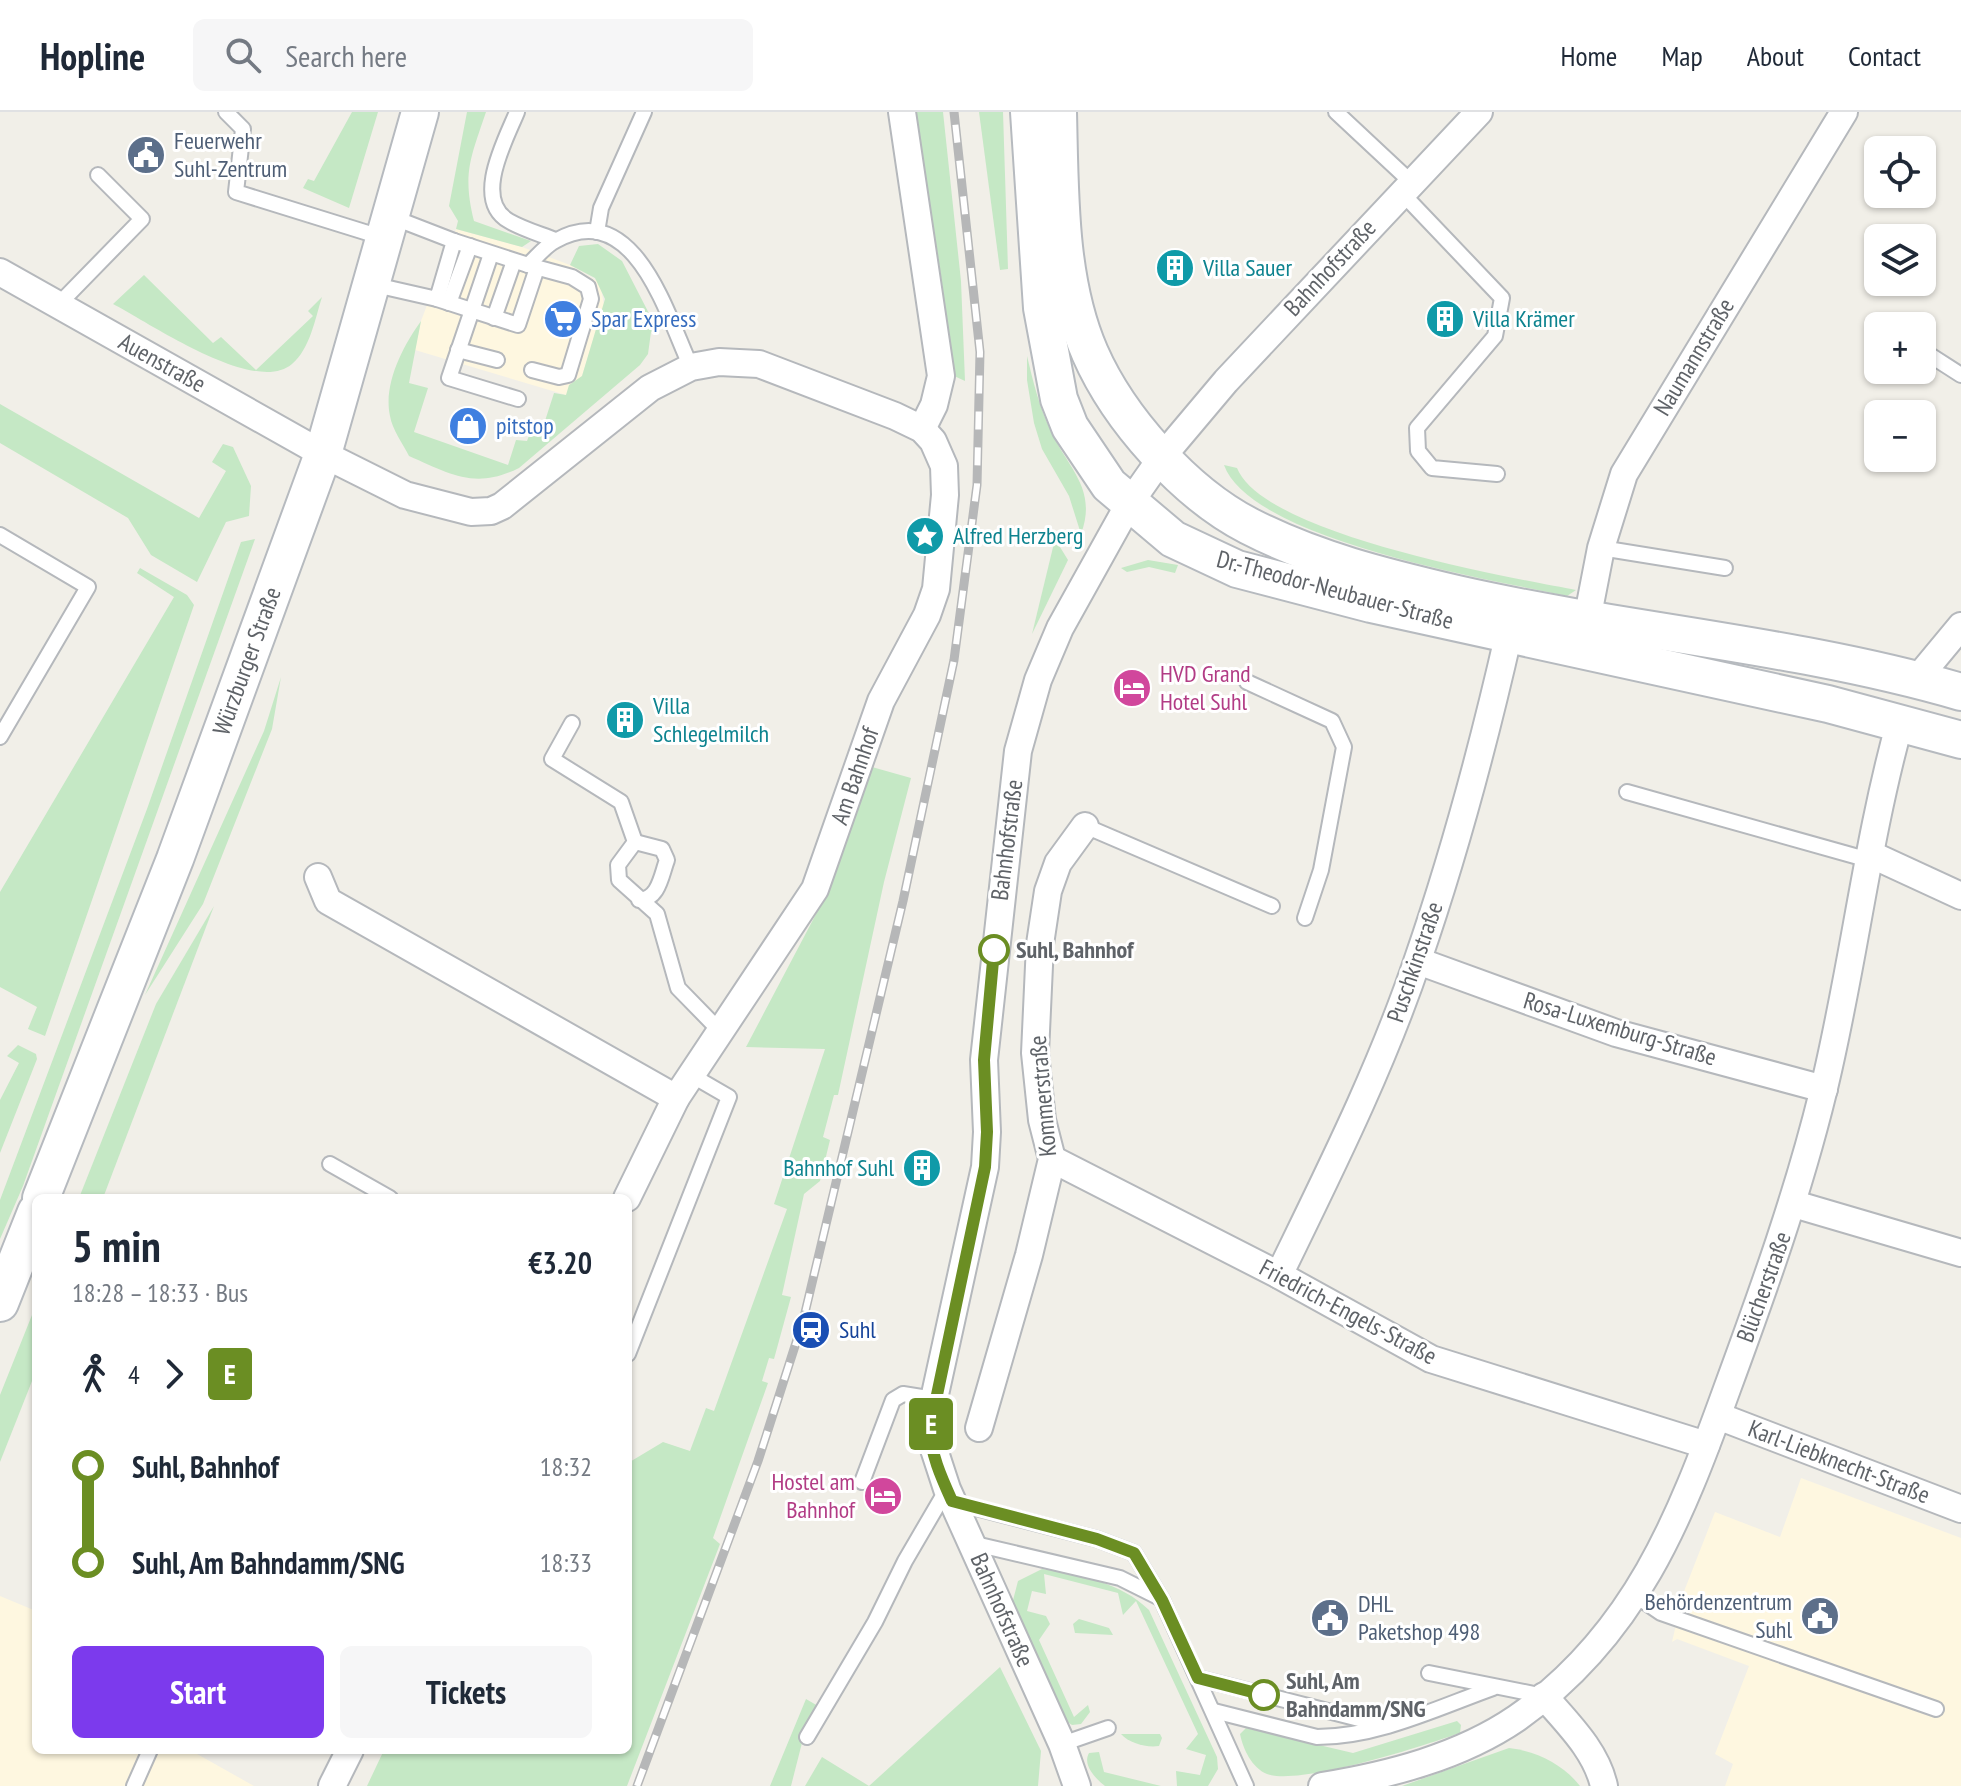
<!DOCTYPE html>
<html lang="en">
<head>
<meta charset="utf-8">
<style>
	body { margin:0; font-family:"PT Sans Narrow",sans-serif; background:#f6f6f7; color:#1f2937; height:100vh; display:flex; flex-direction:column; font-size:30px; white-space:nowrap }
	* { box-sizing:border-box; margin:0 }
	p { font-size:26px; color:#747a83 }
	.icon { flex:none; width:44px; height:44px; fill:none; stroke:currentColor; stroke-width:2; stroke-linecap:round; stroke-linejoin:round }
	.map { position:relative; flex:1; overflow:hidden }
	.details { position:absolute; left:32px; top:1082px; width:600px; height:560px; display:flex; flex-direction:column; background:#fff; border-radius:12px; box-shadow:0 2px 6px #0004 }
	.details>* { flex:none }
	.badge { padding:0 16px; border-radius:6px; font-size:28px; line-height:52px }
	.controls { position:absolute; left:1864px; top:24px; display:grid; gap:16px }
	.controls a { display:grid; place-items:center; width:72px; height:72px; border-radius:12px; background:#fff; box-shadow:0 2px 6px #0004; font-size:40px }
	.map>.badge { position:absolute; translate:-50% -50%; box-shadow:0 0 0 4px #fff }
	.legs { display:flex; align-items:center; gap:12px; height:88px; padding:0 40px; font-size:26px }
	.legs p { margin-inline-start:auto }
	.summary { display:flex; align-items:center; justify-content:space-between; height:136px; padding:0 40px }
	h1 { font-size:44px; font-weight:800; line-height:60px }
	.button { display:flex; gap:16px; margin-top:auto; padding:16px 40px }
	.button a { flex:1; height:92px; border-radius:12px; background:#7c3aed; color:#fff; font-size:32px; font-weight:800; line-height:92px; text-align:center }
	.button a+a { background:#f6f6f7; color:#1f2937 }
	ul { padding:0 40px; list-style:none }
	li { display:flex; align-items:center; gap:28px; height:96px; font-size:30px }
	li i { display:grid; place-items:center; width:12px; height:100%; margin:0 10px; background:currentColor }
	li i::after { content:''; width:20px; height:20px; margin:-10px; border:6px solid; border-radius:50%; background:#fff }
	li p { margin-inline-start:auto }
	li:first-child i { background:linear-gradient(#0000 50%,currentColor 0) }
	li:last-child i { background:linear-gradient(currentColor 50%,#0000 0) }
	header { display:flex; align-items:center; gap:48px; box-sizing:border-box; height:112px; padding:0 40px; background:#fff; border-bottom:2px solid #e0e1e3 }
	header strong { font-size:38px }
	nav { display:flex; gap:44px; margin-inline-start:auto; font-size:28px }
	.search { width:560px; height:72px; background:#f6f6f7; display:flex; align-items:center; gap:20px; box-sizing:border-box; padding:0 28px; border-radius:12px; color:#747a83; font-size:30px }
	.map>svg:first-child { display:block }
	.commercial { fill:#fef7e0 }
	.green { fill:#c5e8c5 }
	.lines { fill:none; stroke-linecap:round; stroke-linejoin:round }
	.service-casing { stroke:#b5b8bc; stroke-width:18 }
	.minor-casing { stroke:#b5b8bc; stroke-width:30 }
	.secondary-casing { stroke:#b6babf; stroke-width:40 }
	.service { stroke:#fff; stroke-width:14 }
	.minor { stroke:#fff; stroke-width:26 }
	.secondary { stroke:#fff; stroke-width:36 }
	.rail-casing { stroke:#b6b7b8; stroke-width:9 }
	.rail { stroke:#fff; stroke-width:6; stroke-dasharray:18; stroke-linecap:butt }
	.line-1-casing { stroke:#fff; stroke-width:18 }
	.line-1 { stroke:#6b8e23; stroke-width:12 }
	.stop-1-dot { fill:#fff; stroke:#6b8e23; stroke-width:4 }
	.labels { text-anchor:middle; stroke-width:6; stroke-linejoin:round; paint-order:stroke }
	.service-label { font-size:24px; fill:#4e5e75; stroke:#fff; text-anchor:start }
	.culture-label { font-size:24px; fill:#0d838f; stroke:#fff; text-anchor:start }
	.street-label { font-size:24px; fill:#5f6368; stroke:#fff }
	.shop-label { font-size:24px; fill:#366cbe; stroke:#fff; text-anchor:start }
	.hotel-label { font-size:24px; fill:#b23c85; stroke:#fff; text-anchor:start }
	.stop-label { font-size:24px; font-weight:bold; fill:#5f6368; stroke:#fff; text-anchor:start }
	.transit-label { font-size:24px; fill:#164399; stroke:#fff; text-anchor:start }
</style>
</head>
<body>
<header>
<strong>Hopline</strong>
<div class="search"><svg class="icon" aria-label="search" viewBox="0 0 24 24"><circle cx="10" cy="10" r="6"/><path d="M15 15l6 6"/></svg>Search here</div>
<nav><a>Home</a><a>Map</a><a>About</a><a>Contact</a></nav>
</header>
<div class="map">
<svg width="1961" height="1674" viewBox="0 0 1961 1674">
	<rect width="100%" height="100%" fill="#f1efe8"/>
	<!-- commercial -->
	<g class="commercial">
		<path d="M456,117L522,135L570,153L600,171L604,193L582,264L566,283L415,238L421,209Z"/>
		<path d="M1801,1366L1961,1426V1674H1725L1733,1652L1715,1642L1749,1554L1677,1527L1672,1530L1683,1482L1715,1400L1780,1425Z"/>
		<path d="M0,1484L36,1499V1638H190L254,1674H0Z"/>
	</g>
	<!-- green -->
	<g class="green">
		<path d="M352,0H378L349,96L303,76L308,67L314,69Z"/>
		<path d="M467,0H486C471,45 462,61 474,109L531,129L522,135L456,117L458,109L449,94Z"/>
		<path d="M909,0H943L961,169L965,269L952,263C945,174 930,87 909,0Z"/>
		<path d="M979,0H1003L1008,157L1000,158Z"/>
		<path d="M598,132L622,149L657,217L651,220L648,242L640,253L519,356C475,378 450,362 409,344C403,332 392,317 390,304C383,272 403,234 421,209L409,271L428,276L414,320L508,353L516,328L527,329L534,310L544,312L554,281L566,283L569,273L582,264L605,187L595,166L570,153L579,134Z"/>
		<path d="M144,163L213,231L221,225L256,258L313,204L308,199L322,185C315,207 310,237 292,252C255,284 150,211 113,192Z"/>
		<path d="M1027,244C1033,269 1039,294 1050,317C1067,356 1098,376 1081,422L1069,384L1042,337L1034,311L1027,268Z"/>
		<path d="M0,292L199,406L226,359L212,350L223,332L233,335L251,374L249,404L226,410L197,470L151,443L128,406L0,331Z"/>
		<path d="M1224,353L1237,356C1263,422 1507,465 1576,478L1567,484C1493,468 1251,428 1224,353Z"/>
		<path d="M255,427L23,1074L0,1127V1088L147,697L241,430Z"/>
		<path d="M1055,427L1068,448L1032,522Z"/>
		<path d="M1148,448L1178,453L1175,461L1149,455L1127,460L1121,456Z"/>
		<path d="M140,456L187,483L194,493L45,924L28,917L37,895L0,875V780L174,485L137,461Z"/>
		<path d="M281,565L272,617L203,792L145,883L264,619Z"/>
		<path d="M872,655L911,666L884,770L838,983H834L823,1025L830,1028L820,1069L804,1082L782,1183L791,1185L774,1247L769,1246L762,1269L768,1271L713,1426L720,1432L627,1674H367L384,1638H628V1351L663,1330L690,1339L706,1296L714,1299L787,1097L774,1092L825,937L746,935L825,785Z"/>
		<path d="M214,794L103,1086H79L156,892Z"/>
		<path d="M18,933L36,942L37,947L0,1041V988L19,951L7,944Z"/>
		<path d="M36,1193V1259L0,1350V1283Z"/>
		<path d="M1042,1457C1078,1462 1122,1471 1149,1498L1217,1645L1218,1657L1208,1674H1177L1176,1659L1200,1663L1206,1643L1186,1637L1198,1622L1136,1489L1123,1503L1118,1481L1044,1462L1046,1482L1032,1479L1027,1499L1046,1504L1050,1512L1039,1528L1074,1605L1088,1593L1090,1600L1081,1612L1072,1613L1066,1609L1012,1492L1018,1469Z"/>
		<path d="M1079,1507L1109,1516L1113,1523L1075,1521L1073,1512Z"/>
		<path d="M1000,1555L1041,1639L1038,1674H805L822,1645L869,1674Z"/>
		<path d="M806,1587L818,1594L804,1623L791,1674H770Z"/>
		<path d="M1457,1609L1461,1613L1460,1621C1423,1634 1300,1674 1267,1662C1252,1656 1243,1637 1240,1622L1246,1616L1353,1641Z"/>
		<path d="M1121,1622H1160L1162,1626L1159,1634C1146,1636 1129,1631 1121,1622Z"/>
		<path d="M1509,1636C1536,1639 1563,1652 1580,1674H1402Z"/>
		<path d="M1099,1640L1104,1660L1161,1674H1105C1096,1667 1082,1653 1089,1641Z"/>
	</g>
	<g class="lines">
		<!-- service casing -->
		<g class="service-casing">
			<g id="service">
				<path d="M226,0L243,17L236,80L384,126"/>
				<path d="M517,0C506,27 472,88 509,109C523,117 540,122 555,128"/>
				<path d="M1336,0L1411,70"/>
				<path d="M1401,80L1502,186L1495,224L1417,316L1418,339L1432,356L1497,362"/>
				<path d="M597,120L601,96L644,0"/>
				<path d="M454,129L528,153C536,146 545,134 555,129C635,84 667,204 691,255"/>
				<path d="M491,142L449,266L518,287"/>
				<path d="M528,153L572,165L588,175L591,187L568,263L559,265L532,258"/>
				<path d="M371,172L437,187L454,129L392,105"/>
				<path d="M437,187L518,213L537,156"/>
				<path d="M449,191L470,134"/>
				<path d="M58,193L142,107L98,63"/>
				<path d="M494,206L514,149"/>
				<path d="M458,238L497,248"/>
				<path d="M1922,238L1961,263"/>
				<path d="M0,423L88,475L0,625"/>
				<path d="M1601,436L1725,456"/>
				<path d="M1247,570L1332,609L1344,635L1321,758L1305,806"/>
				<path d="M572,611L552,647L621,690L635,730L618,753L619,768L657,802L678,876L720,919"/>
				<path d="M1627,680L1869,748"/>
				<path d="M1085,714L1272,794"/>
				<path d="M635,730L662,737L667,748C661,764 659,787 639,788"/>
				<path d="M330,1052L390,1086"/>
				<path d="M628,1242L729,985L691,963"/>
				<path d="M862,1370L893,1288L903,1282L934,1287"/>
				<path d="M953,1390L1097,1427L1134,1441L1162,1488L1246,1674"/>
				<path d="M971,1431L1120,1466L1158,1485"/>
				<path d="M1636,1484L1661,1501L1936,1597"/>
				<path d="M1429,1561L1544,1584"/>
				<path d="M1198,1566L1363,1608L1388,1609"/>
				<path d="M1214,1599L1317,1625C1378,1625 1437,1596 1493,1576"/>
				<path d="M807,1625L875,1510L905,1449L947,1377"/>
				<path d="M1062,1632L1108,1616"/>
				<path d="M134,1674L150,1638"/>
			</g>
		</g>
		<!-- minor casing -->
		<g class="minor-casing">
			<g id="minor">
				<path d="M902,0L941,264L934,293L922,317"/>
				<path d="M0,160L323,342L405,383L471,400L491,399L502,394L650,276L691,255L719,250L759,252L895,304L922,317L933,329L944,354L945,383L936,477L927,503L881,589L815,777L676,986L627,1086"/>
				<path d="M1587,508L1601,436L1624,362L1844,0"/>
				<path d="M1917,567L1961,514"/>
				<path d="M1870,742L1961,784"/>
				<path d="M318,765L328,789L676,986"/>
				<path d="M1418,849L1616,921L1824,977"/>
				<path d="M1052,1047L1279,1163L1431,1247L1706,1333"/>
				<path d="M1794,1092L1961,1141"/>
				<path d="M1279,1163C1329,1060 1381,957 1418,847C1455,740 1484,631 1509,521"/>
				<path d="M1718,1304L1961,1397"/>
				<path d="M979,1316L1029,1143L1052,1047L1042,1008L1035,941L1040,832L1048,779L1058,751L1085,714"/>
				<path d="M1544,1584C1567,1611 1596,1638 1604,1674"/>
				<path d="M332,1674L350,1638"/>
				<path d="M1077,1674L1062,1632L947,1377L930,1325L934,1287L985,1055L987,1020L984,948L1018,639L1038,568L1060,516L1129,392L1162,345L1226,269L1479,0"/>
				<path d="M1322,1674C1389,1663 1460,1645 1517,1606C1635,1523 1680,1407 1727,1277C1763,1179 1798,1082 1823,980C1853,858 1866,732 1900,610"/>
			</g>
		</g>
		<!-- secondary casing -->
		<g class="secondary-casing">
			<g id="secondary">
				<path d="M1029,0L1042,196L1059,287L1070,315L1109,373L1173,427L1237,457L1371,492L1828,592L1961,628"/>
				<path d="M1058,0C1060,78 1058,168 1090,241C1119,307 1185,381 1249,414C1315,448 1385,465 1457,482C1625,520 1796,532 1961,580"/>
				<path d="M41,1086L175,747L323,342L420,0"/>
				<path d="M0,1191L36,1100"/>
			</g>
		</g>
		<!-- service -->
		<use href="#service" class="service"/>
		<!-- minor -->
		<use href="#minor" class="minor"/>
		<!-- secondary -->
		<use href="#secondary" class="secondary"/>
		<!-- rail casing -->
		<g class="rail-casing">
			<path id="rail" d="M637,1674L758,1349L803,1209L903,789L954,548L977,373L980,240L954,0"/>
		</g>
		<!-- rail -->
		<use href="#rail" class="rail"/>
	</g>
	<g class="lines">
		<!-- line-1 casing -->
		<g class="line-1-casing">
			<path id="line-1" d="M994,838L984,948L987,1020L985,1055L930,1316C930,1341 942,1367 952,1389L1097,1427L1134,1441L1162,1488L1198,1566L1264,1583"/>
		</g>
		<!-- line-1 -->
		<use href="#line-1" class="line-1"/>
	</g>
	<!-- icons -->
	<defs>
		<g id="civic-disc" transform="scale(2)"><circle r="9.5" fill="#5c6f8a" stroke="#fff"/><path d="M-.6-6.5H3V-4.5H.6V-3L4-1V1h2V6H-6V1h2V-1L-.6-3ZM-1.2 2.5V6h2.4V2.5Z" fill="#fff"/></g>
		<g id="building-disc" transform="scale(2)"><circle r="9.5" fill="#0f9aa8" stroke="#fff"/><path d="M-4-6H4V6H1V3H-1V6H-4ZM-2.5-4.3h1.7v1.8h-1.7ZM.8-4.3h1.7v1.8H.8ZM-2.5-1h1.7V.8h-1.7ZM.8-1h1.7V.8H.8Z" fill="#fff"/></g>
		<g id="supermarket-disc" transform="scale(2)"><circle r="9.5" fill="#3f7fe0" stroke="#fff"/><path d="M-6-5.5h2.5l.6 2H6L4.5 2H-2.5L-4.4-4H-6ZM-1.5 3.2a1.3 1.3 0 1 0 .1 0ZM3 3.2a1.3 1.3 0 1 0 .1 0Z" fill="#fff"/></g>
		<g id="shop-disc" transform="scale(2)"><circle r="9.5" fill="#3f7fe0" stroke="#fff"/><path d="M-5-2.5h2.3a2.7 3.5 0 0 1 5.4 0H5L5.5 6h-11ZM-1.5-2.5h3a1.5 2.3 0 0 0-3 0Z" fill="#fff"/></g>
		<g id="sight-disc" transform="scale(2)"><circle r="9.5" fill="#0f9aa8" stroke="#fff"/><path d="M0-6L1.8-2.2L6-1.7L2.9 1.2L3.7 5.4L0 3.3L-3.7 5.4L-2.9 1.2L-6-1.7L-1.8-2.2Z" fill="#fff"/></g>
		<g id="hotel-disc" transform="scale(2)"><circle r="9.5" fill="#d1479c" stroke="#fff"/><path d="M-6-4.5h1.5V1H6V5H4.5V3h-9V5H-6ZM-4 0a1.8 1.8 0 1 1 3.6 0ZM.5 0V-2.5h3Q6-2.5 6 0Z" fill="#fff"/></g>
		<g id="station-disc" transform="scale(2)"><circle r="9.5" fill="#1a4fb4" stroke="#fff"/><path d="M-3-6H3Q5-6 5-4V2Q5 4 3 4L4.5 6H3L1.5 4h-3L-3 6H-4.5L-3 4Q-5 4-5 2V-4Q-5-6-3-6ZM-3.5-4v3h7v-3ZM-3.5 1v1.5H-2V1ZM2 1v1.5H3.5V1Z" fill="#fff"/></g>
	</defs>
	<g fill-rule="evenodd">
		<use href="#civic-disc" x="146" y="43"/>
		<use href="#building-disc" x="1175" y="156"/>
		<use href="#supermarket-disc" x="563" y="207"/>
		<use href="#building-disc" x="1445" y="207"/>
		<use href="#shop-disc" x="468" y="314"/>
		<use href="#sight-disc" x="925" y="424"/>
		<use href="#hotel-disc" x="1132" y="576"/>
		<use href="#building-disc" x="625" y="608"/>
		<use href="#building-disc" x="922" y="1056"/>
		<use href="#station-disc" x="811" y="1218"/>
		<use href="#hotel-disc" x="883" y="1384"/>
		<use href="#civic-disc" x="1820" y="1504"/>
		<use href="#civic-disc" x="1330" y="1506"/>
	</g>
	<!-- markers -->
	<g class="stop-1-dot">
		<circle cx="994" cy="838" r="14"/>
		<circle cx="1264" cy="1583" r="14"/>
	</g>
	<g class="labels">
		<!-- service labels -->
		<g class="service-label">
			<text x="174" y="37">Feuerwehr<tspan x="174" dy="28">Suhl-Zentrum</tspan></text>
			<text x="1792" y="1498" text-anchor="end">Behördenzentrum<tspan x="1792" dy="28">Suhl</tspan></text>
			<text x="1358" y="1500">DHL<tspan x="1358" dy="28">Paketshop 498</tspan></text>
		</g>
		<!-- culture labels -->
		<g class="culture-label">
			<text x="1203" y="164">Villa Sauer</text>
			<text x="1473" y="215">Villa Krämer</text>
			<text x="953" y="432">Alfred Herzberg</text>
			<text x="653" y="602">Villa<tspan x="653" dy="28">Schlegelmilch</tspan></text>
			<text x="894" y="1064" text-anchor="end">Bahnhof Suhl</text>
		</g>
		<!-- street labels -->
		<g class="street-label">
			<text transform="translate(1330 156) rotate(-47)" y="8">Bahnhofstraße</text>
			<text transform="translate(1694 245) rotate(-59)" y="8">Naumannstraße</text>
			<text transform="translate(162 251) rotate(29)" y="8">Auenstraße</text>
			<text transform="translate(1335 478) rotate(15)" y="8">Dr.-Theodor-Neubauer-Straße</text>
			<text transform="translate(247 549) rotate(-70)" y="8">Würzburger Straße</text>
			<text transform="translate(855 664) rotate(-71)" y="8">Am Bahnhof</text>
			<text transform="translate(1007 728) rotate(-83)" y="8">Bahnhofstraße</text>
			<text transform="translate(1415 850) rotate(-71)" y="8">Puschkinstraße</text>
			<text transform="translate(1620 917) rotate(17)" y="8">Rosa-Luxemburg-Straße</text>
			<text transform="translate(1043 984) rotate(-95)" y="8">Kommerstraße</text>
			<text transform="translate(1764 1175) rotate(-70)" y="8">Blücherstraße</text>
			<text transform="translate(1348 1200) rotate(28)" y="8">Friedrich-Engels-Straße</text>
			<text transform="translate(1839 1350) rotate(21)" y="8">Karl-Liebknecht-Straße</text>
			<text transform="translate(1002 1498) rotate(66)" y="8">Bahnhofstraße</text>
		</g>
		<!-- shop labels -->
		<g class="shop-label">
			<text x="591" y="215">Spar Express</text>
			<text x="496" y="322">pitstop</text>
		</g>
		<!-- hotel labels -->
		<g class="hotel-label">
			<text x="1160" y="570">HVD Grand<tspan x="1160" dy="28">Hotel Suhl</tspan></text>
			<text x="855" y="1378" text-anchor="end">Hostel am<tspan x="855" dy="28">Bahnhof</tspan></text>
		</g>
		<!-- stop labels -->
		<g class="stop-label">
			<text x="1016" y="846">Suhl, Bahnhof</text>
			<text x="1286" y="1577">Suhl, Am<tspan x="1286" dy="28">Bahndamm/SNG</tspan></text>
		</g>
		<!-- transit labels -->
		<g class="transit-label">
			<text x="839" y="1226">Suhl</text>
		</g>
	</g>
</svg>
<div class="controls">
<a><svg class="icon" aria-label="locate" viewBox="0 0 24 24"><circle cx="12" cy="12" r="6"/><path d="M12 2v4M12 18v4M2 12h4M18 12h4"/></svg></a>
<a><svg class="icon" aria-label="layers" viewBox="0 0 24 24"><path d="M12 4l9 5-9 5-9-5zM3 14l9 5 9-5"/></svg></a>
<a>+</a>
<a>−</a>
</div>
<b class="badge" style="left:931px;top:1312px;background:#6b8e23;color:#fff">E</b>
<section class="details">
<div class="summary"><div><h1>5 min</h1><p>18:28 – 18:33 · Bus</p></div><b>€3.20</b></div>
<div class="legs"><svg class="icon" aria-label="walk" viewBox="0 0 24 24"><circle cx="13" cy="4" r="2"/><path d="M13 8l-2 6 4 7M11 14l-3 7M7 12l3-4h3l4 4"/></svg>4<svg class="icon" aria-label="forward" viewBox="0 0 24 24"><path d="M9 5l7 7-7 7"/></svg><b class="badge" style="background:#6b8e23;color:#fff">E</b></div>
<ul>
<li><i style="color:#6b8e23"></i><b>Suhl, Bahnhof</b><p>18:32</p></li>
<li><i style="color:#6b8e23"></i><b>Suhl, Am Bahndamm/SNG</b><p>18:33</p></li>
</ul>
<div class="button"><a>Start</a><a>Tickets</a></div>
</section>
</div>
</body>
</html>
